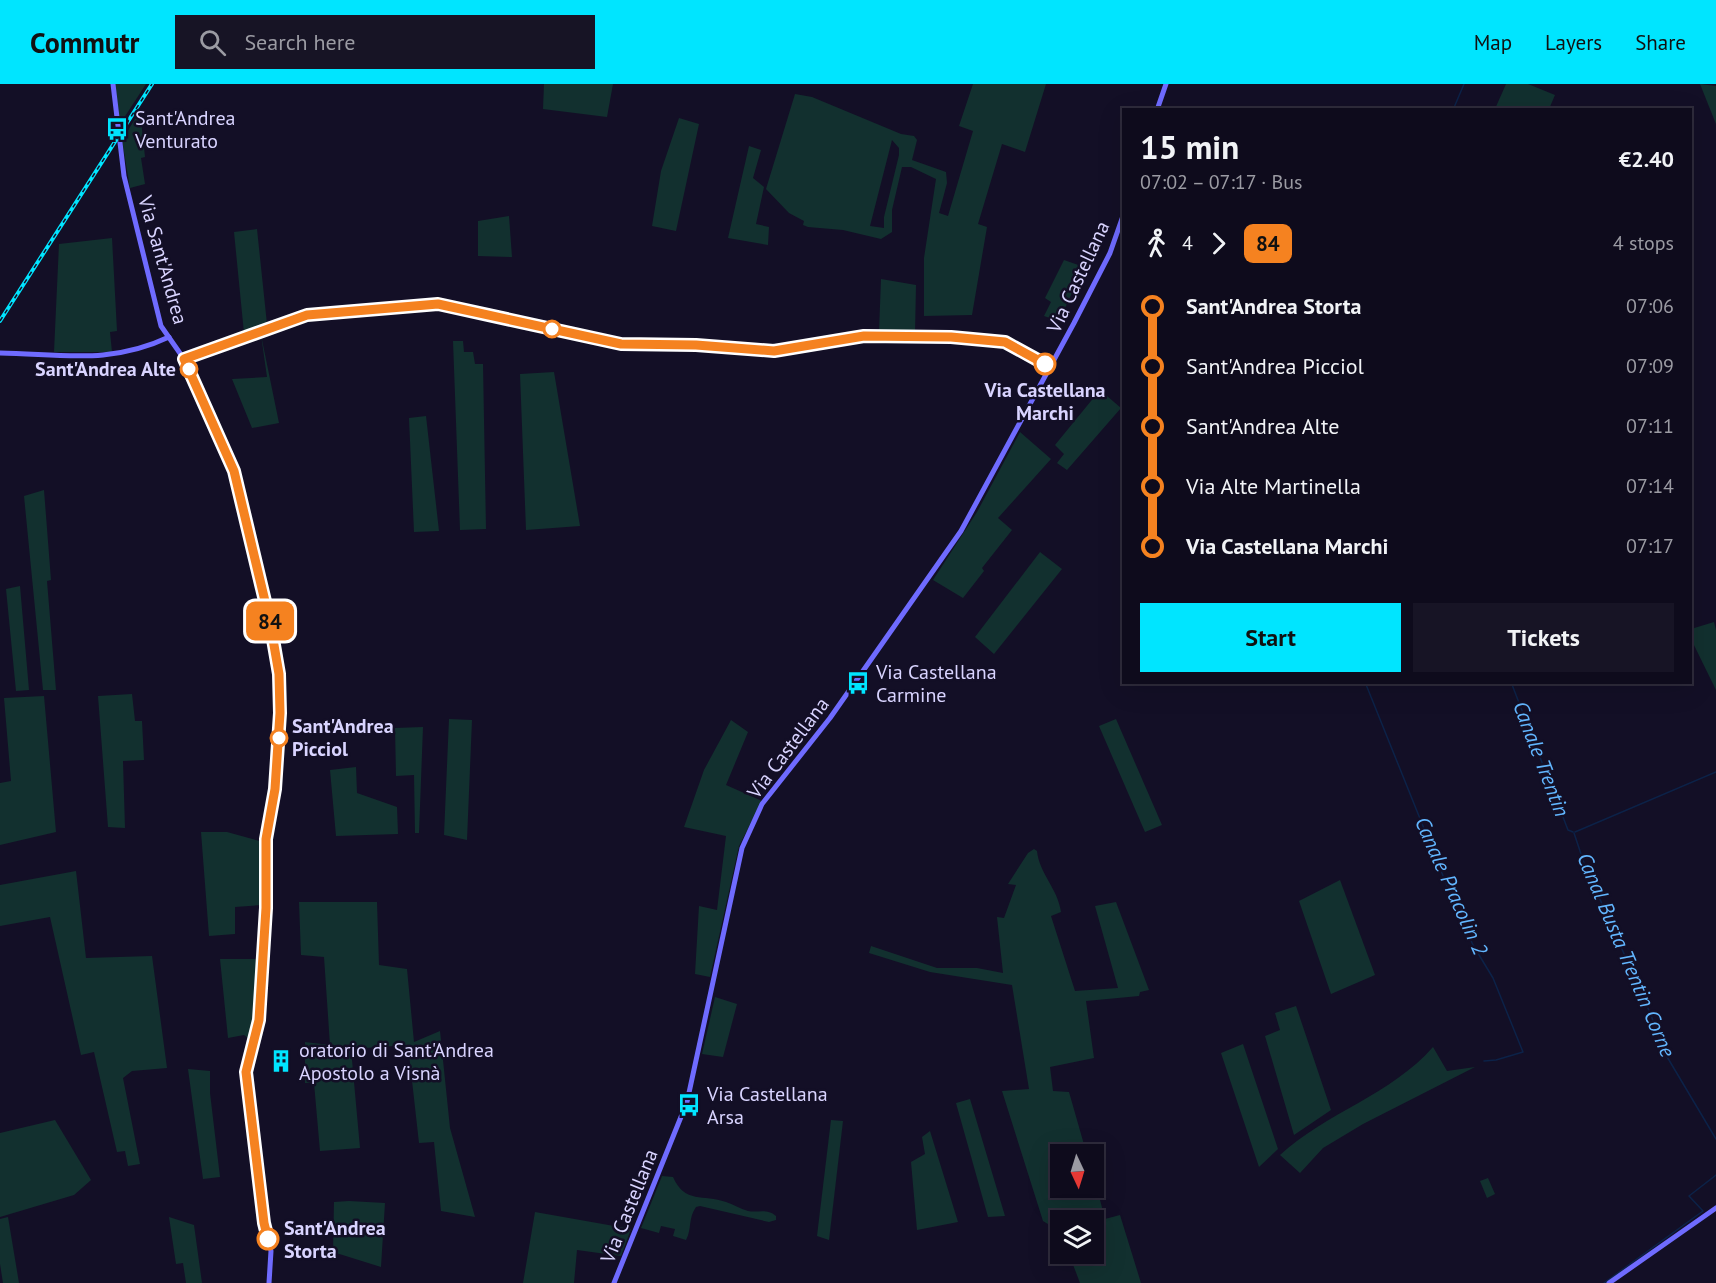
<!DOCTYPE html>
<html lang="en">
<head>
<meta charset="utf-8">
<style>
	body { margin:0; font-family:"PT Sans",sans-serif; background:#171425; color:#f1f3f6; height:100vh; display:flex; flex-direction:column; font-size:22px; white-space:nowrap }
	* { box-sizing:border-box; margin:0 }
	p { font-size:20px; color:#9b9ba3 }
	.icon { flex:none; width:33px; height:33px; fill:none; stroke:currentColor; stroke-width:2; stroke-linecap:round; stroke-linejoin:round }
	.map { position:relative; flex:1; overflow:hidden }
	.panel { position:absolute; left:1122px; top:24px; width:570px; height:576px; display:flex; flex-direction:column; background:#0e0b1c; border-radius:0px; box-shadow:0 6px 24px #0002,0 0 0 2px #2e2b3b }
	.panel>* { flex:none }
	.badge { padding:0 12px; border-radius:9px; font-size:21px; line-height:39px }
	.needle { width:39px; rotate:176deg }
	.buttons { position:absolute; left:1050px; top:1060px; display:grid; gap:12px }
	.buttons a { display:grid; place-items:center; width:54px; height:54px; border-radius:0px; background:#0e0b1c; box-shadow:0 6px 24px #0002,0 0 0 2px #2e2b3b; font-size:30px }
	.map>.badge { position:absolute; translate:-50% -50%; box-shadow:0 0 0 3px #fff }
	.legs { display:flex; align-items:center; gap:9px; height:66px; padding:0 18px; font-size:20px }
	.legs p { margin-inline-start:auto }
	.overview { display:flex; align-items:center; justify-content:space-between; height:102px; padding:0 18px }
	h1 { font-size:33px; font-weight:600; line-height:45px }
	.action { display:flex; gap:12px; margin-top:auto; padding:12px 18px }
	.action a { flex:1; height:69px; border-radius:0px; background:#00e5ff; color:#111; font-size:24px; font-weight:600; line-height:69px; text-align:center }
	.action a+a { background:#171425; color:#f1f3f6 }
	ul { padding:0 18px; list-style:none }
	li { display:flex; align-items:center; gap:21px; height:60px; font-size:22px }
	li i { display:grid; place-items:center; width:9px; height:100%; margin:0 8px; background:currentColor }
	li i::after { content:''; width:15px; height:15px; margin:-8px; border:4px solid; border-radius:50%; background:#0e0b1c }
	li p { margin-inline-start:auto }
	li:first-child i { background:linear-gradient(#0000 50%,currentColor 0) }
	li:last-child i { background:linear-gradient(currentColor 50%,#0000 0) }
	header { display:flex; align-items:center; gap:36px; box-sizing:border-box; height:84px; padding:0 30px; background:#00e5ff; color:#111 }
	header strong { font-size:28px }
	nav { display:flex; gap:33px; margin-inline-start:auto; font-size:21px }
	.search { width:420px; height:54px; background:#171425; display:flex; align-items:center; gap:15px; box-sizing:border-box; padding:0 21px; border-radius:0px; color:#9b9ba3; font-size:22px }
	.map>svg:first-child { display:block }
	.green { fill:#12302f; fill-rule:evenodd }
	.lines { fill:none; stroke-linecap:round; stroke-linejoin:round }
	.stream { stroke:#0c2248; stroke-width:1.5 }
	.secondary { stroke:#6f6bff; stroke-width:5 }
	.rail-casing { stroke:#00e5ff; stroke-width:4 }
	.rail { stroke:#130f26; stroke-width:1.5; stroke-dasharray:4.5; stroke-linecap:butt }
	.line-1-casing { stroke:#fff; stroke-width:14 }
	.line-1 { stroke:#f58220; stroke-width:9 }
	.stop-1-dot { fill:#fff; stroke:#f58220; stroke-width:3 }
	.labels { text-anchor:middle; stroke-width:5; stroke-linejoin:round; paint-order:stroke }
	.poi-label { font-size:20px; fill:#d9d4ff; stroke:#130f26; text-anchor:start }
	.street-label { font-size:20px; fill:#d9d4ff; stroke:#130f26 }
	.stop-label { font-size:20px; font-weight:bold; fill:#d9d4ff; stroke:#130f26; text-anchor:start }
	.water-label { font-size:21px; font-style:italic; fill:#62b6ff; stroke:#130f26 }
</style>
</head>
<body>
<header>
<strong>Commutr</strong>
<div class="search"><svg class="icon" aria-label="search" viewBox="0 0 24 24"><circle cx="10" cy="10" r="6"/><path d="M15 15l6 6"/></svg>Search here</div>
<nav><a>Map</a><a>Layers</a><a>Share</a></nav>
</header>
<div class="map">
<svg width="1716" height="1199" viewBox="0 0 1716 1199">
	<rect width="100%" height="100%" fill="#130f26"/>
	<!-- green -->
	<g class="green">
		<path d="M115,0H146L120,40Z"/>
		<path d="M544,0H613L607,33L543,25Z"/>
		<path d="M973,0H1046L1025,68L1002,60L978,140L987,143L972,231L924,232V174L936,95L911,83H902L892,126V148L881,155L843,146L808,143L803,141L804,137L789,129L766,105L795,10L812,13L901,50L914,52L917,56L912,76L946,88L947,99L939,129L948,132L973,47L959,42ZM892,56L899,64V71L884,133V144L870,142Z"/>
		<path d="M1506,0H1528L1555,11L1549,25H1495Z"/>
		<path d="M1700,0L1716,2V40Z"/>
		<path d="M140,27L145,73L141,74L145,100L130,104L122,56Z"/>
		<path d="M679,34L699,40L676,147L652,142L661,87Z"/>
		<path d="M749,62L761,66L753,94L764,103L756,140L769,143L768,161L728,154Z"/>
		<path d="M509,132L512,173L478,172V137Z"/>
		<path d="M257,145L267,240L244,249L234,148Z"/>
		<path d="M112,154L117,247L110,248L112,268H54L59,160Z"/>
		<path d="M1064,176L1084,183L1059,237L1044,232L1051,218L1045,214Z"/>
		<path d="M881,195L916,201L915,249L879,248Z"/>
		<path d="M261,251L279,339L252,344L232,295L267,293Z"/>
		<path d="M453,257H463L464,268H473L475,280H483L486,445L460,446Z"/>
		<path d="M554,288L580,442L526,446L520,290Z"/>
		<path d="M1100,306L1121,324L1067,386L1057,379L1064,370L1055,361Z"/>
		<path d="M426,332L439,447L414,448L409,334Z"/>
		<path d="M1020,348L1051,375L998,434L1012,446L982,484L984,487L963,514L933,496L977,428Z"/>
		<path d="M44,406L51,496L47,497L56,606H43L24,412Z"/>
		<path d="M1040,468L1062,485L994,570L975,553Z"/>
		<path d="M20,502L29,606L16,607L6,505Z"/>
		<path d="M1714,538L1716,546V606L1691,555V545Z"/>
		<path d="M132,610L135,637H142L144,676L123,677L125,744L108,743L98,612Z"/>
		<path d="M44,612L56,748L0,761V699L11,697L4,614Z"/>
		<path d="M449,635L472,636L467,756L444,751Z"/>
		<path d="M1116,635L1162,741L1145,748L1099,642Z"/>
		<path d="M731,636L748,648L726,701L762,717L739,762L710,893L695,890L699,822L717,826L726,752L684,743L704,686Z"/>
		<path d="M423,643L419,749H415L414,691L396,692L395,644Z"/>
		<path d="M356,683L357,709L397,723L398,750L336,752L330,686Z"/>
		<path d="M201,748H227L263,758L262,821L235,823V850L209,852Z"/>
		<path d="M1034,765L1037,767C1039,789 1058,805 1061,828L1051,832L1075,907L1118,904L1095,822L1116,818L1149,906L1140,908L1139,912L1086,917L1094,974L1050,983L1053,1007L1069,1008L1087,1071H1060V1104H1094V1093L1105,1135L1120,1131L1141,1199H1080L1072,1178L1061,1181L1048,1140L1043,1137L1002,1007L1029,1005L1012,901L930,888L869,869L871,862L937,884H977L1003,889L997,833L1004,834L1016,801L1008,800L1028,769ZM1060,1137H1094V1170H1060Z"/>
		<path d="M76,787L86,874L152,872L167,984L132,987L123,994L140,1080L128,1082L125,1067L117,1068L94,968L81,971L50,833L0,842V801Z"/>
		<path d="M1340,796L1375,891L1331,910L1299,817Z"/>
		<path d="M299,818H377L379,881L407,885L414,958L440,947L450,1044L475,1133L441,1127L434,1058L419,1059L408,961L351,965L360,1064L320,1067L314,999H305V958L330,961L324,873L301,871Z"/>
		<path d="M220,875H260L256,935L252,957L244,951L228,954Z"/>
		<path d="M715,913L737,920L723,973L702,970Z"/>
		<path d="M1296,922L1331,1026L1294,1051L1265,952L1280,946L1275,929Z"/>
		<path d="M1243,960L1278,1065L1259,1083L1221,969Z"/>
		<path d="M1433,963L1447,987L1475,983L1363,1040L1323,1064L1300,1089L1280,1071C1327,1028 1391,1011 1433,963Z"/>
		<path d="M188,985L210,987V1009L220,1093L203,1095Z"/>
		<path d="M970,1015L1005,1132L988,1133L956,1019Z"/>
		<path d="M55,1036L91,1096L74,1111L0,1133V1049Z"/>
		<path d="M831,1036L843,1037L829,1156L817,1152Z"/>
		<path d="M930,1047L958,1138L917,1146L911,1078L925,1070L922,1053Z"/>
		<path d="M662,1092L673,1093C685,1120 703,1110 726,1118C733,1120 740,1125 748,1127C758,1129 767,1124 776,1132V1136L769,1138L700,1122L696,1123C688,1134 692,1145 686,1156L673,1152L675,1145L661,1142L659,1149L641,1144Z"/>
		<path d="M1488,1094L1495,1110L1487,1114L1480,1097Z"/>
		<path d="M349,1117L385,1119L381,1183L333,1168L334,1118Z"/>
		<path d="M535,1128L631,1145L621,1172L577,1166L574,1199H523Z"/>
		<path d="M8,1133L19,1199H3L0,1180V1135Z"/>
		<path d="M169,1133L194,1141L202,1199H186L183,1179L176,1180Z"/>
	</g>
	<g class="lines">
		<!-- stream -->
		<g class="stream">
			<path d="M1453,26L1464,0"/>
			<path d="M1365,598L1454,819L1473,861L1493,894L1523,968L1496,976L1484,977"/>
			<path d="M1511,598L1568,746L1573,748"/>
			<path d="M1575,748L1716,688"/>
			<path d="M1574,749L1584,779L1651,931L1663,966L1716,1055"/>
			<path d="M1604,1199L1703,1127L1689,1112L1716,1091"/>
		</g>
		<!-- secondary -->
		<g class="secondary">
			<path d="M113,0L124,92L161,242L184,275L234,387L270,538L279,590L280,629L275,705L266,755V824L259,936L246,989L264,1139L271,1167L269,1199"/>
			<path d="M1157,26L1166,0"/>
			<path d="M0,269C62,270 110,281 169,253"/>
			<path d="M184,275L307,231L438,220L621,260L696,261L774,267L864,253H951L1005,258L1051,283"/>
			<path d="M614,1199L687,1018L742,764L762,720L830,634L961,447L1074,239L1110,169L1124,129"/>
			<path d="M1609,1199L1716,1124"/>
		</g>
		<!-- rail casing -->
		<g class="rail-casing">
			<path id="rail" d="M0,237L152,0"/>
		</g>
		<!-- rail -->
		<use href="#rail" class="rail"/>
	</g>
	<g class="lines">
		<!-- line-1 casing -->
		<g class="line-1-casing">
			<path id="line-1" d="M268,1155L264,1139L246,988L259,936L266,824V755L275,705L280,629L279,590L270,538L234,387L184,275L307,231L438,220L621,260L696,261L774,267L864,252L951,253L1005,258L1045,280"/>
		</g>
		<!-- line-1 -->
		<use href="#line-1" class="line-1"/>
	</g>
	<!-- icons -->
	<defs>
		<g id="bus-bare" transform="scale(1.8)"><path d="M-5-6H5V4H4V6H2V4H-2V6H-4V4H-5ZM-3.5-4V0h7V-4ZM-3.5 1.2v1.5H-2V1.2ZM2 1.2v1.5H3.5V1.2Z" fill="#00e5ff" stroke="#130f26" stroke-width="2.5" paint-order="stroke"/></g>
		<g id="building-bare" transform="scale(1.8)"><path d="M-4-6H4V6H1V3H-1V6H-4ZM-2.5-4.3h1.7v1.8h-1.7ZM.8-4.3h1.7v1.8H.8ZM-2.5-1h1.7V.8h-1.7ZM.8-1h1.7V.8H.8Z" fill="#00e5ff" stroke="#130f26" stroke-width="2.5" paint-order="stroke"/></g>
	</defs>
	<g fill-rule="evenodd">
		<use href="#bus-bare" x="117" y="45"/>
		<use href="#bus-bare" x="858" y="599"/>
		<use href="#building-bare" x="281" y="977"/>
		<use href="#bus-bare" x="689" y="1021"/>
	</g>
	<!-- markers -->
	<g class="stop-1-dot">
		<circle cx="552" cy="245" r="8"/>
		<circle cx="1045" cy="280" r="10"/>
		<circle cx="189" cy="285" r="8"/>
		<circle cx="279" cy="654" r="8"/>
		<circle cx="268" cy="1155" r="10"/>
	</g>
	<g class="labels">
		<!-- poi labels -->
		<g class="poi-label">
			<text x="135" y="41">Sant'Andrea<tspan x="135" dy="23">Venturato</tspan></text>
			<text x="876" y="595">Via Castellana<tspan x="876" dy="23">Carmine</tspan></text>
			<text x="299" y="973">oratorio di Sant'Andrea<tspan x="299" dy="23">Apostolo a Visnà</tspan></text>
			<text x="707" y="1017">Via Castellana<tspan x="707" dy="23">Arsa</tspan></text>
		</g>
		<!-- street labels -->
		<g class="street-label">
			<text transform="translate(163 176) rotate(74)" y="7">Via Sant'Andrea</text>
			<text transform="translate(1078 193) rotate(-65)" y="7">Via Castellana</text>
			<text transform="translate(788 664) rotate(-53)" y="7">Via Castellana</text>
			<text transform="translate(629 1122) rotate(-68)" y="7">Via Castellana</text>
		</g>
		<!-- stop labels -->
		<g class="stop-label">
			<text x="176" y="292" text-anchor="end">Sant'Andrea Alte</text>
			<text x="1045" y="313" text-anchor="middle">Via Castellana<tspan x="1045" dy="23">Marchi</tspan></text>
			<text x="292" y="649">Sant'Andrea<tspan x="292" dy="23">Picciol</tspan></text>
			<text x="284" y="1151">Sant'Andrea<tspan x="284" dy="23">Storta</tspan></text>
		</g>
		<!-- water labels -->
		<g class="water-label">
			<text transform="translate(1541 675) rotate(69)" y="7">Canale Trentin</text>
			<text transform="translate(1451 802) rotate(66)" y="7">Canale Pracolin 2</text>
			<text transform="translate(1626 871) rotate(67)" y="7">Canal Busta Trentin Corne</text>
		</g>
	</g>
</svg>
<div class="buttons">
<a><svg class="needle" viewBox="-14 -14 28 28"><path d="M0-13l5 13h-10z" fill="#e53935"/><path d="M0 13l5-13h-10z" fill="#9b9ba3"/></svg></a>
<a><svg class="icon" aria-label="layers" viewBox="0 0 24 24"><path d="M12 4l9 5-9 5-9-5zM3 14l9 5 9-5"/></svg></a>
</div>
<b class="badge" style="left:270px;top:537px;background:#f58220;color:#111">84</b>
<section class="panel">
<div class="overview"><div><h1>15 min</h1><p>07:02 – 07:17 · Bus</p></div><b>€2.40</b></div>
<div class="legs"><svg class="icon" aria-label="walk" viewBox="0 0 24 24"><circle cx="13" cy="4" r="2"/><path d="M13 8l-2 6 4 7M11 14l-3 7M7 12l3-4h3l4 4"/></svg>4<svg class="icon" aria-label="forward" viewBox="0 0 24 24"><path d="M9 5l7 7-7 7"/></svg><b class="badge" style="background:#f58220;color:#111">84</b><p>4 stops</p></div>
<ul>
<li><i style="color:#f58220"></i><b>Sant'Andrea Storta</b><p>07:06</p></li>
<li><i style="color:#f58220"></i><span>Sant'Andrea Picciol</span><p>07:09</p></li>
<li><i style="color:#f58220"></i><span>Sant'Andrea Alte</span><p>07:11</p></li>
<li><i style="color:#f58220"></i><span>Via Alte Martinella</span><p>07:14</p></li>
<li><i style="color:#f58220"></i><b>Via Castellana Marchi</b><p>07:17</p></li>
</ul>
<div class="action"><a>Start</a><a>Tickets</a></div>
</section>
</div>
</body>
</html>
